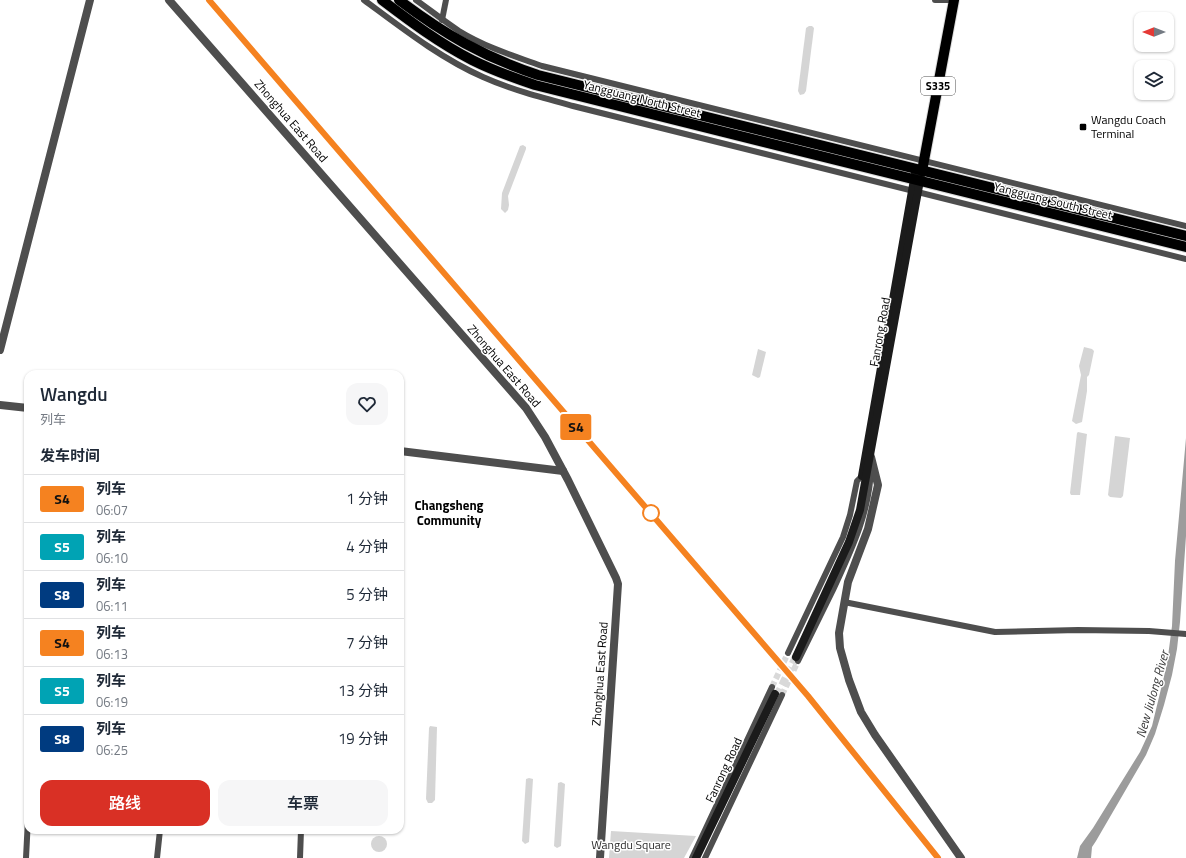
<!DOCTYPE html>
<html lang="zh">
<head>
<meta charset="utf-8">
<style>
	body { margin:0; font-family:"Titillium Web","Noto Sans SC",sans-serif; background:#f6f6f7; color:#1f2937; height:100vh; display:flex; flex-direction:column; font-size:15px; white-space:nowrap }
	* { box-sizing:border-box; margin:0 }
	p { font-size:13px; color:#747a83 }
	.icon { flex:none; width:22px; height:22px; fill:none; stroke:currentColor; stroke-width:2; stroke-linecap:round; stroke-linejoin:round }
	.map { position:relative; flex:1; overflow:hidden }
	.drawer { position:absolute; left:24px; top:370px; width:380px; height:464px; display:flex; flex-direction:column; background:#fff; border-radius:12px; box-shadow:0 1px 3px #0004 }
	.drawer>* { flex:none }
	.badge { padding:0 8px; border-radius:3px; font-size:14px; line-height:26px }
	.needle { width:26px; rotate:270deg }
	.buttons { position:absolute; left:1134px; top:12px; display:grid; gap:8px }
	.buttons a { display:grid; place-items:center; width:40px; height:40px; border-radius:8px; background:#fff; box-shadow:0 1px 3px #0004; font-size:20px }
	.map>.badge { position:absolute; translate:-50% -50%; box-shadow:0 0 0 2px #fff }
	h2 { padding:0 16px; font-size:15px; line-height:36px }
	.round { display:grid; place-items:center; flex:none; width:42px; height:42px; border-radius:12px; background:#f6f6f7 }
	.headline { display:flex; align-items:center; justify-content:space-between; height:68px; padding:0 16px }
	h1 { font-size:19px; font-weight:600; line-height:30px }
	.cta { display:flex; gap:8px; margin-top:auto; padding:8px 16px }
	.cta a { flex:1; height:46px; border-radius:12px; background:#d93025; color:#fff; font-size:16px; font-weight:600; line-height:46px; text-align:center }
	.cta a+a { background:#f6f6f7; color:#1f2937 }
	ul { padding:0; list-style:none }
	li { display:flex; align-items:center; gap:12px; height:48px; padding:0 16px; border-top:1px solid #e0e1e3 }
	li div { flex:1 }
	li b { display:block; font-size:15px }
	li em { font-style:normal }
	li .badge { min-width:44px; font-weight:700; text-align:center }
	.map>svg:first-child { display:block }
	.green { fill:#d5d5d5 }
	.water { fill:#9c9c9c }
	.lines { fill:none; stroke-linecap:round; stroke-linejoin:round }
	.minor-tunnel { stroke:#d9d9d9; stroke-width:6; stroke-dasharray:6 3; stroke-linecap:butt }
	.secondary-tunnel { stroke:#d9d9d9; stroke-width:8; stroke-dasharray:8 4; stroke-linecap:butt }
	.primary-casing { stroke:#dbdbdb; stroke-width:12 }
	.trunk-casing { stroke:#dbdbdb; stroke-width:12 }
	.minor { stroke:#4e4e4e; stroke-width:6 }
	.tertiary { stroke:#4e4e4e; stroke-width:8 }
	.secondary { stroke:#1b1b1b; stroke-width:8 }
	.primary { stroke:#000; stroke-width:10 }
	.trunk { stroke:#000; stroke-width:10 }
	.rail-casing { stroke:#000; stroke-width:3 }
	.rail { stroke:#fff; stroke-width:1.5; stroke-dasharray:4.5; stroke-linecap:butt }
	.line-casing { stroke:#fff; stroke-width:9 }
	.line { stroke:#f58220; stroke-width:6 }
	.poi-dot { fill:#000; stroke:#fff; stroke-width:1.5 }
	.stop-dot { fill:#fff; stroke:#f58220; stroke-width:2 }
	.labels { text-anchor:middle; stroke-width:3; stroke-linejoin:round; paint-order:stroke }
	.shield { fill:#fff; stroke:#4c4c4c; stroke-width:1 }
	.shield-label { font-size:11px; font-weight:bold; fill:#000 }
	.street-label { font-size:12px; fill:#000; stroke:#fff }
	.poi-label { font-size:12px; fill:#000; stroke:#fff; text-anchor:start }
	.park-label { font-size:12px; fill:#2c2c2c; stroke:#fff }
	.neighbourhood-label { font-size:13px; font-weight:bold; fill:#000; stroke:#fff }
	.water-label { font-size:13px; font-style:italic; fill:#3d3d3d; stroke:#fff }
</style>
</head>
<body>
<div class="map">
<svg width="1186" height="858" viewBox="0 0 1186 858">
	<rect width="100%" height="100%" fill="#fff"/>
	<!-- green -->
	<g class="green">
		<path d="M809,26H812L814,28L806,91L804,94L800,95L798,91L806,28Z"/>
		<path d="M523,145L526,147V149L508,196L509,205L508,210L505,213L501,209L502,193L520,146Z"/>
		<path d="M1084,347L1092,349L1094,351L1089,375L1087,377V391L1082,422L1076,424L1072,421L1081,375L1079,366Z"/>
		<path d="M758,349L766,352L760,377L758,378L752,375Z"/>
		<path d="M1078,432L1087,434L1080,495H1071L1070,493L1077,433Z"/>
		<path d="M1115,436L1130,438L1123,496L1121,498L1110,497L1108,495Z"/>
		<path d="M400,725H403L404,727L401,799L400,801Z"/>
		<path d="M430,726L437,727L435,800L432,803H428L426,799L429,728Z"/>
		<path d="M529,778L533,779L529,842L525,844L522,841L526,779Z"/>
		<path d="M561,782L565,784L561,846L557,848L554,846L558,783Z"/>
		<path d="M611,831L696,836L684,858H609Z"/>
		<circle cx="379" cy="844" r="8"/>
	</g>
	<!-- water -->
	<path class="water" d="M1186,438V536L1180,622L1177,649L1172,675L1164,705L1155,734L1146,755L1096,841L1092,847L1091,858H1077L1080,846L1093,828L1140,752L1152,726L1167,664L1172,626L1175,561Z"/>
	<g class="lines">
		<!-- minor-tunnel -->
		<g class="minor-tunnel">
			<path d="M772,687L788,653"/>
			<path d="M782,695L798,661"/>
		</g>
		<!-- secondary-tunnel -->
		<path class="secondary-tunnel" d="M777,696L796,657"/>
		<!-- primary casing -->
		<g class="primary-casing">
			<path id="primary" d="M922,171L954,0"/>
		</g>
		<!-- trunk casing -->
		<g class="trunk-casing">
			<g id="trunk">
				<path d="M382,0C411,22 439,43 472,60C492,70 514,78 535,85L1186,247"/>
				<path d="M399,0C444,34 484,57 538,75L1186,236"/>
			</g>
		</g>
		<!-- minor -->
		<g class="minor">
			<path d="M364,0C402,28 440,58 483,77C512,90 543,98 573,106L1186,259"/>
			<path d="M416,0C430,10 444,21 459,31C485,47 514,56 542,66L1186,226"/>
			<path d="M935,0H948"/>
			<path d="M442,20L446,0"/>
			<path d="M844,602L995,632L1078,630L1149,631L1186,634"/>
			<path d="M788,653L843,537L850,515L857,481L862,476"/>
			<path d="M798,661C810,637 821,614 833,590C851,551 870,512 871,468"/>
			<path d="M26,858L28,819"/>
			<path d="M157,858L160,830"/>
			<path d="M300,858L301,830"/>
			<path d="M692,858L772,687"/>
			<path d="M705,858L782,695"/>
		</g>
		<!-- tertiary -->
		<g class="tertiary">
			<path d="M169,0L526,408L545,437L568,480L616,578L618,584L600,858"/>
			<path d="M0,350L90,0"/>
			<path d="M0,405L28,408"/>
			<path d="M400,451L563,471"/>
			<path d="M871,457L878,485L868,529L848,582L839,633L840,648L849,680L861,712L875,735L961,858"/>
		</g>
		<!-- secondary -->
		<g class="secondary">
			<path d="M862,476L915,174"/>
			<path d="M796,657L849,542L860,510L921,175"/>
			<path d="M696,858L775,694"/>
		</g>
		<!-- primary -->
		<use href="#primary" class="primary"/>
		<!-- trunk -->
		<use href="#trunk" class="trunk"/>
		<!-- rail casing -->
		<g class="rail-casing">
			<path id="rail" d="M208,0L808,696L938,858"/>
		</g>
		<!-- rail -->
		<use href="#rail" class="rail"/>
	</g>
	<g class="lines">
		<!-- line casing -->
		<g class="line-casing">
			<path id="line" d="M209,0L808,696L938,858"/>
		</g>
		<!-- line -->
		<use href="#line" class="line"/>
	</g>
	<!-- markers -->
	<rect class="poi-dot" x="1079" y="123" width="8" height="8" rx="2"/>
	<circle class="stop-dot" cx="651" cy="513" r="8"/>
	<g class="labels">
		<!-- shield labels -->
		<rect class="shield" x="921" y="77" width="34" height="18" rx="3"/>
		<g class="shield-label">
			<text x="938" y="90">S335</text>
		</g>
		<!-- street labels -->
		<g class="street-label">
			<text transform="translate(642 99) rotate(14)" y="4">Yangguang North Street</text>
			<text transform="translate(291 121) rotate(49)" y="4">Zhonghua East Road</text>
			<text transform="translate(1053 201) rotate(14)" y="4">Yangguang South Street</text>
			<text transform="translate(880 332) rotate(-80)" y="4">Fanrong Road</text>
			<text transform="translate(504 366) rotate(49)" y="4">Zhonghua East Road</text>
			<text transform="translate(600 674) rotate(-86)" y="4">Zhonghua East Road</text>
			<text transform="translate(724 770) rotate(-65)" y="4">Fanrong Road</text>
		</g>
		<!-- poi labels -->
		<g class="poi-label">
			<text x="1091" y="124">Wangdu Coach<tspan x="1091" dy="14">Terminal</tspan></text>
		</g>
		<!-- park labels -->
		<g class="park-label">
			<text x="631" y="849">Wangdu Square</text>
		</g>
		<!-- neighbourhood labels -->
		<g class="neighbourhood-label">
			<text x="449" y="510">Changsheng<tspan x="449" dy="15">Community</tspan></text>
		</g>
		<!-- water labels -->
		<g class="water-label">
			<text transform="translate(1152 694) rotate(-74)" y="5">New Jiulong River</text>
		</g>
	</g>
</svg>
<div class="buttons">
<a><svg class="needle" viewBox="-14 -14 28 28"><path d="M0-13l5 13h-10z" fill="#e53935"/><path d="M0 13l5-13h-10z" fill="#747a83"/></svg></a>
<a><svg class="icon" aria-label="layers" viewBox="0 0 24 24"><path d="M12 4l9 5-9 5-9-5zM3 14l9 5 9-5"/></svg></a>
</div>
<b class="badge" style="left:576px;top:427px;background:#f58220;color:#111">S4</b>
<section class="drawer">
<div class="headline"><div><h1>Wangdu</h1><p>列车</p></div><a class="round"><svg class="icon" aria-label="heart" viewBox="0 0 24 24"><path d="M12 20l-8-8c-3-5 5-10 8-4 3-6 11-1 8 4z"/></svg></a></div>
<h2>发车时间</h2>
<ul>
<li><span class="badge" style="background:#f58220;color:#111">S4</span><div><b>列车</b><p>06:07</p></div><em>1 分钟</em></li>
<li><span class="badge" style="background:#00a3b4;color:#fff">S5</span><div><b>列车</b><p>06:10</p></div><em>4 分钟</em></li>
<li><span class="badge" style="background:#003b80;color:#fff">S8</span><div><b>列车</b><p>06:11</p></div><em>5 分钟</em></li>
<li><span class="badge" style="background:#f58220;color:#111">S4</span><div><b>列车</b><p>06:13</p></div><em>7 分钟</em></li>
<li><span class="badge" style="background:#00a3b4;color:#fff">S5</span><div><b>列车</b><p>06:19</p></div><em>13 分钟</em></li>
<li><span class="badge" style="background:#003b80;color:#fff">S8</span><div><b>列车</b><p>06:25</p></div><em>19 分钟</em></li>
</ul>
<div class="cta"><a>路线</a><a>车票</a></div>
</section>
</div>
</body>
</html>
